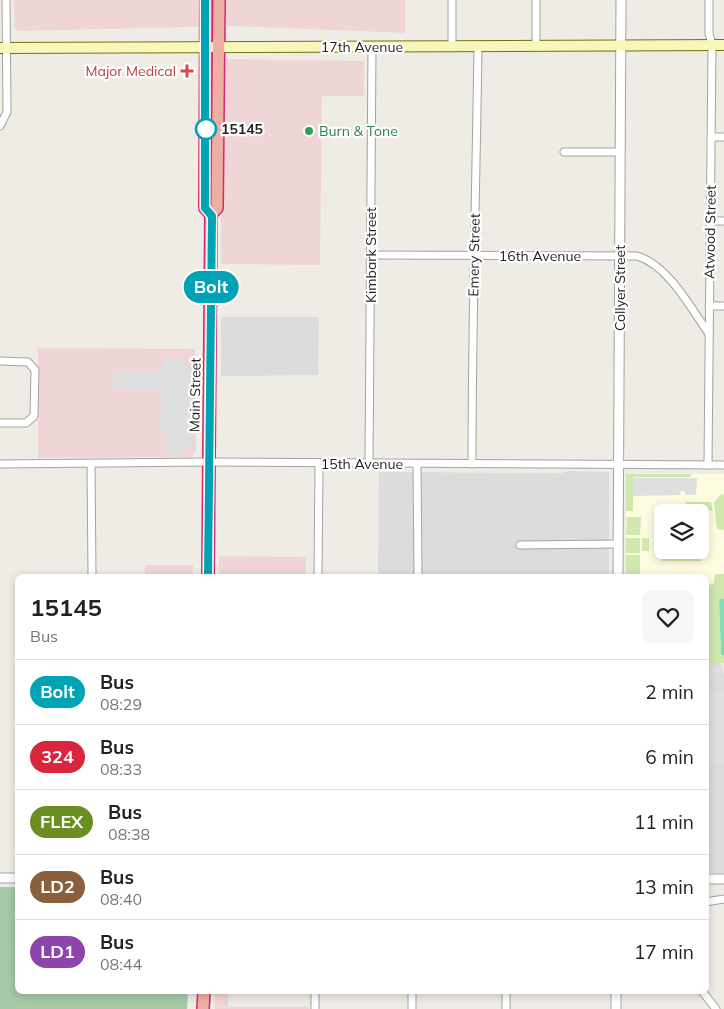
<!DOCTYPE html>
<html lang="en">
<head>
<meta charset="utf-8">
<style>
	body { margin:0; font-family:Mulish,sans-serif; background:#f6f6f6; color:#222; height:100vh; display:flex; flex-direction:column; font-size:19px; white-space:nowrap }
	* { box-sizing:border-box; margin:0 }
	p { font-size:16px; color:#767676 }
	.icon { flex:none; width:28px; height:28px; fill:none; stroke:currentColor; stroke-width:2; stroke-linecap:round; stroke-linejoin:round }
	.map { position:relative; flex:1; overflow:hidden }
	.side { position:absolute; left:15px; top:574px; width:694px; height:420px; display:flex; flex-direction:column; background:#fff; border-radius:8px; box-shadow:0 2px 8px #0003 }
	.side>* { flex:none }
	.badge { padding:0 10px; border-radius:16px; font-size:18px; line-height:32px }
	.controls { position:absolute; left:654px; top:504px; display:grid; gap:10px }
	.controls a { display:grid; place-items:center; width:55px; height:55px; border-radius:8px; background:#fff; box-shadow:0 2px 8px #0003; font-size:25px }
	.map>.badge { position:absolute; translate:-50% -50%; box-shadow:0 0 0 2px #fff }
	.round { display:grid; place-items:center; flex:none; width:52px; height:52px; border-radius:8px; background:#f6f6f6 }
	.summary { display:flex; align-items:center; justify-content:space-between; height:85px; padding:0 15px }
	h1 { font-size:24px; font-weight:700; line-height:38px }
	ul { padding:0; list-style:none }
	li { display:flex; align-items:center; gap:15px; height:65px; padding:0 15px; border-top:1px solid #e0e0e0 }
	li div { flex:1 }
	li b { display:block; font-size:19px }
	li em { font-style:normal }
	li .badge { min-width:55px; font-weight:700; text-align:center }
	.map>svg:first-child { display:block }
	.residential { fill:#dddcdc }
	.commercial { fill:#f0d5d6 }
	.education { fill:#fefce0; fill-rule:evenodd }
	.grass { fill:#cfe8ad }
	.cemetery { fill:#a7c8a9 }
	.pitch { fill:#85dcb4 }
	.parking { fill:#dfdfdf }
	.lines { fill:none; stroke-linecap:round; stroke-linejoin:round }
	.minor-casing { stroke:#a3a3a3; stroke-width:9 }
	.tertiary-casing { stroke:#a3a3a3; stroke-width:11 }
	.secondary-casing { stroke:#717408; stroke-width:12 }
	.trunk-casing { stroke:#d62973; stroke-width:14 }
	.minor { stroke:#fff; stroke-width:7 }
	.tertiary { stroke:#fff; stroke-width:9 }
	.secondary { stroke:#f8f6bb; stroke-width:10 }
	.trunk { stroke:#efaea3; stroke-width:11 }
	.line-casing { stroke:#fff; stroke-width:11 }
	.line { stroke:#00a3b4; stroke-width:8 }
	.health-dot { fill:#e0444e; stroke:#fff; stroke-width:2 }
	.stop-dot { fill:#fff; stroke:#00a3b4; stroke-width:2.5 }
	.leisure-dot { fill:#2e9e5b; stroke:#fff; stroke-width:2 }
	.labels { text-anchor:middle; stroke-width:4.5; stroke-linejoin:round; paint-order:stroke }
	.street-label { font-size:14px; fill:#1f1f1f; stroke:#fff }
	.health-label { font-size:14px; fill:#be3a42; stroke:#fff; text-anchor:end }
	.stop-label { font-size:14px; font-weight:bold; fill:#1f1f1f; stroke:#fff; text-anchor:start }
	.leisure-label { font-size:14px; fill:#27864d; stroke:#fff; text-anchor:start }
</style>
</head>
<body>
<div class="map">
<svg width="724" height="1009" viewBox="0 0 724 1009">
	<rect width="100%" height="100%" fill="#efebe5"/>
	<!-- residential -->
	<g class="residential">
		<path d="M221,317H319L318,375L221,376Z"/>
		<path d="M569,471L609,472V576H378L379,472L561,473Z"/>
		<path d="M706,663H721L724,675V873H706Z"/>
	</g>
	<!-- commercial -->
	<g class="commercial">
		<path d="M14,0H405V33L233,26L18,31L15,28Z"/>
		<path d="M221,59L364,61V96H322L320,265L221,264Z"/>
		<path d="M38,348L195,349L196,451L192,457L38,458Z"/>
		<path d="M219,556L306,557V576H219Z"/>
		<rect x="145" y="565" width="48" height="11"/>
		<path d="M215,991H228V1007H309V1009H215Z"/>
	</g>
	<!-- education -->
	<path class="education" d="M626,474H724V663H706V576H626ZM662,512H700V550H662Z"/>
	<!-- grass -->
	<g class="grass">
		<path d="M626,474H691V477H633V511H626Z"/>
		<path d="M724,494V530L717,529L714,503L720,495Z"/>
		<path d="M686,502H711L713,511L694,509L693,512H686Z"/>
		<path d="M627,517H641L640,535H626Z"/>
		<rect x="626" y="538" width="14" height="15"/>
		<rect x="642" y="538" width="7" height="13"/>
		<path d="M661,546L662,550H700L701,546V561H661Z"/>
		<rect x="626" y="555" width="14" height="21"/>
		<path d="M715,574H724V599H719L721,655H724V663H706V629L708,627L706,624V585L714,584Z"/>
	</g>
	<!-- cemetery -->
	<path class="cemetery" d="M0,887H17L18,991H188L187,1009H0Z"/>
	<!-- pitch -->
	<path class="pitch" d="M719,599H724V655H721Z"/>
	<!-- parking -->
	<g class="parking">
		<path d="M163,357H182L192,375L191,445H186V455H166L167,430H160L161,390L114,389V371H163Z"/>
		<path d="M633,478H697L696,495H685V492L681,490L680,495L633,496Z"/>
		<path d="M706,666H720L722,670L710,679H706Z"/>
		<rect x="708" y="692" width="16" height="70"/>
	</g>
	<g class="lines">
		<!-- minor casing -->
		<g class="minor-casing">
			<g id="minor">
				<path d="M452,0V46"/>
				<path d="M536,0V46"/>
				<path d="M0,126L7,112L6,0"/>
				<path d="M711,137H724"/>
				<path d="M564,152H620"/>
				<path d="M710,221H724"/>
				<path d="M371,255L637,256C668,265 691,308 709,334"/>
				<path d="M709,306H724"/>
				<path d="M0,361L28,362L35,370L34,416L26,423H0"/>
				<path d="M0,464L209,462L724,465"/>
				<path d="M91,464L92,576"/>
				<path d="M369,464L372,47"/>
				<path d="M417,464L418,576"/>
				<path d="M472,464C472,325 476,186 478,46"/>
				<path d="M708,465L712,45L709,33V0"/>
				<path d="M520,545L618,544"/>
				<path d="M318,576L319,464"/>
				<path d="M706,902L724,899"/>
				<path d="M702,991L716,1009"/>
				<path d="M315,1009V991"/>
				<path d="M412,1009V991"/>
				<path d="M506,1009V991"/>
			</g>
		</g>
		<!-- tertiary casing -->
		<g class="tertiary-casing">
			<g id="tertiary">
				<path d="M618,576L621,0"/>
				<path d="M0,878H18"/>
				<path d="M706,879H724"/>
				<path d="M616,1009V991"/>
			</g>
		</g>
		<!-- secondary casing -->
		<g class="secondary-casing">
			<path id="secondary" d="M0,48L724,45"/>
		</g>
		<!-- trunk casing -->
		<g class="trunk-casing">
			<g id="trunk">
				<path d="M206,0L205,208L211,214"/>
				<path d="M208,576L211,214L217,208L219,0"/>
				<path d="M203,1009L204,991"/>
			</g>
		</g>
		<!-- minor -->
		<use href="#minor" class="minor"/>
		<!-- tertiary -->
		<use href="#tertiary" class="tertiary"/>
		<!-- secondary -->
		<use href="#secondary" class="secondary"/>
		<!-- trunk -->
		<use href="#trunk" class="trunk"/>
	</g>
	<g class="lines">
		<!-- line casing -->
		<g class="line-casing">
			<path id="line" d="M205,0V208L212,216L208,576"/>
		</g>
		<!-- line -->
		<use href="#line" class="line"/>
	</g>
	<!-- markers -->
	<path class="health-dot" d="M184.5 63.5h5v5h5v5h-5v5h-5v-5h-5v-5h5z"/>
	<circle class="stop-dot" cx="206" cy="129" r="10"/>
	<circle class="leisure-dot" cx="309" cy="131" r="5"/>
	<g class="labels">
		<!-- street labels -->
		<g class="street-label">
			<text x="362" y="52">17th Avenue</text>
			<text transform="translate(710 232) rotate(-89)" y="5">Atwood Street</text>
			<text transform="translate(371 255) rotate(-90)" y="5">Kimbark Street</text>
			<text transform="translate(474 255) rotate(-89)" y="5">Emery Street</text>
			<text x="540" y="261">16th Avenue</text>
			<text transform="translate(620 288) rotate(-90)" y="5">Collyer Street</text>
			<text transform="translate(195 395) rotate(-89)" y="5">Main Street</text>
			<text x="362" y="469">15th Avenue</text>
		</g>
		<!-- health labels -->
		<g class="health-label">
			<text x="176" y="76">Major Medical</text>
		</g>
		<!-- stop labels -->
		<g class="stop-label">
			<text x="221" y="134">15145</text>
		</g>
		<!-- leisure labels -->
		<g class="leisure-label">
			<text x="319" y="136">Burn &amp; Tone</text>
		</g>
	</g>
</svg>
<div class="controls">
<a><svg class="icon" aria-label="layers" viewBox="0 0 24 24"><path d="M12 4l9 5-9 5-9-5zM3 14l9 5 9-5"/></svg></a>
</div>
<b class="badge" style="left:211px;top:287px;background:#00a3b4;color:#fff">Bolt</b>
<section class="side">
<div class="summary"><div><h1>15145</h1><p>Bus</p></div><a class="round"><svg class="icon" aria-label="heart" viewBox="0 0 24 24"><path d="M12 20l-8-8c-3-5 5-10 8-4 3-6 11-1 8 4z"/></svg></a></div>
<ul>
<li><span class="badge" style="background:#00a3b4;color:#fff">Bolt</span><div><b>Bus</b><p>08:29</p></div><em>2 min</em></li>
<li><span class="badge" style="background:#d7263d;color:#fff">324</span><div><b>Bus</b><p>08:33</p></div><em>6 min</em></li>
<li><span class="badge" style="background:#6b8e23;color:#fff">FLEX</span><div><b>Bus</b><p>08:38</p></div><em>11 min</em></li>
<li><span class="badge" style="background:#8b5e3c;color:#fff">LD2</span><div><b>Bus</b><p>08:40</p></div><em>13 min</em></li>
<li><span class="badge" style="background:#8e44ad;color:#fff">LD1</span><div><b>Bus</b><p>08:44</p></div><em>17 min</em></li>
</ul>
</section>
</div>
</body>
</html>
